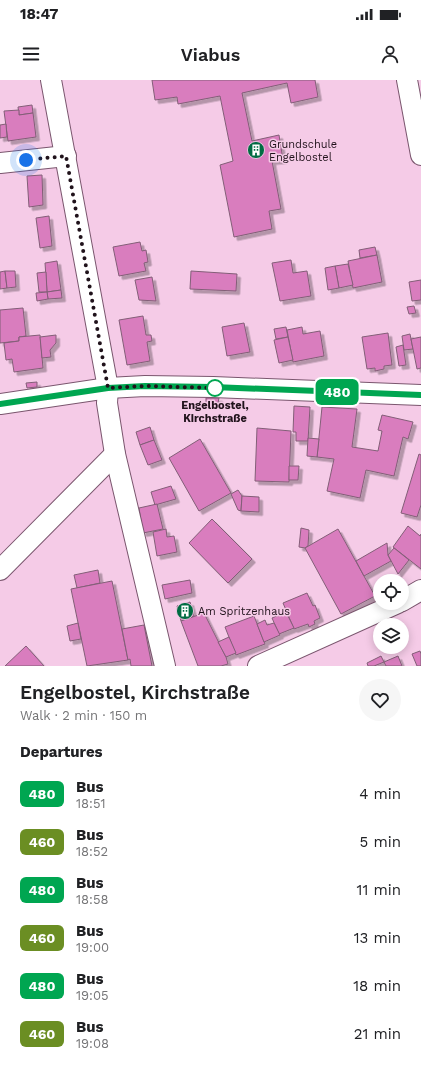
<!DOCTYPE html>
<html lang="en">
<head>
<meta charset="utf-8">
<style>
	body { margin:0; font-family:"Work Sans",sans-serif; background:#f6f6f6; color:#202124; height:100vh; display:flex; flex-direction:column; font-size:15px; white-space:nowrap }
	* { box-sizing:border-box; margin:0 }
	p { font-size:13px; color:#757577 }
	.icon { flex:none; width:22px; height:22px; fill:none; stroke:currentColor; stroke-width:2; stroke-linecap:round; stroke-linejoin:round }
	.map { position:relative; height:586px; overflow:hidden }
	.side { display:flex; flex-direction:column; background:#fff; flex:1 }
	.side>* { flex:none }
	.badge { padding:0 8px; border-radius:6px; font-size:14px; line-height:26px }
	.fabs { position:absolute; left:373px; top:494px; display:grid; gap:8px }
	.fabs a { display:grid; place-items:center; width:36px; height:36px; border-radius:50%; background:#fff; box-shadow:0 2px 10px #0003; font-size:20px }
	.you { position:absolute; width:20px; height:20px; margin:-10px; border:3px solid #fff; border-radius:50%; background:#1a73e8; box-shadow:0 0 0 6px #1a73e833 }
	.map>.badge { position:absolute; translate:-50% -50%; box-shadow:0 0 0 2px #fff }
	h2 { padding:0 20px; font-size:15px; line-height:36px }
	.round { display:grid; place-items:center; flex:none; width:42px; height:42px; border-radius:21px; background:#f6f6f6 }
	.overview { display:flex; align-items:center; justify-content:space-between; height:68px; padding:0 20px }
	h1 { font-size:19px; font-weight:600; line-height:30px }
	ul { padding:0; list-style:none }
	li { display:flex; align-items:center; gap:12px; height:48px; padding:0 20px }
	li div { flex:1 }
	li b { display:block; font-size:15px }
	li em { font-style:normal }
	li .badge { min-width:44px; font-weight:700; text-align:center }
	.status { display:flex; justify-content:space-between; align-items:center; height:28px; padding:0 20px; background:#fff; direction:ltr }
	.status svg { height:11px; fill:currentColor }
	header { display:flex; justify-content:space-between; align-items:center; height:52px; padding:0 20px; background:#fff; font-size:18px; font-weight:600 }
	.map>svg:first-child { display:block }
	.building { fill:#d97dbe; stroke:#825e77; filter:url(#shadow) }
	.lines { fill:none; stroke-linecap:round; stroke-linejoin:round }
	.street-casing { stroke:#7a566e; stroke-width:22 }
	.street { stroke:#fff; stroke-width:20 }
	.line-casing { stroke:#fff; stroke-width:9 }
	.line { stroke:#00a651; stroke-width:6 }
	.walk { stroke:#20121b; stroke-width:4; stroke-dasharray:0 7.2 }
	.stop-dot { fill:#fff; stroke:#00a651; stroke-width:2 }
	.labels { text-anchor:middle; stroke-width:3; stroke-linejoin:round; paint-order:stroke }
	.poi-label { font-size:11px; fill:#20121b; stroke:#f5cbe7; text-anchor:start }
	.stop-label { font-size:11px; font-weight:bold; fill:#20121b; stroke:#f5cbe7 }
</style>
</head>
<body>
<div class="status"><b>18:47</b><svg viewBox="0 0 49 12"><path d="M0 12V9h3v3zM5 12V6h3v6zM10 12V3h3v9zM15 12V0h3v12zM26 1h20v11H26zM47 4h2v5h-2z"/></svg></div>
<header><svg class="icon" aria-label="menu" viewBox="0 0 24 24"><path d="M4 6h16M4 12h16M4 18h16"/></svg>Viabus<svg class="icon" aria-label="person" viewBox="0 0 24 24"><circle cx="12" cy="8" r="4"/><path d="M4 21q1-7 8-7t8 7"/></svg></header>
<div class="map">
<svg width="421" height="586" viewBox="0 0 421 586">
	<defs>
		<filter id="shadow"><feDropShadow dx="3.5" dy="3.5" stdDeviation="0" flood-color="#0004"/></filter>
	</defs>
	<rect width="100%" height="100%" fill="#f5cbe7"/>
	<!-- building -->
	<g class="building">
		<path d="M152,0H315L318,17L291,23L287,3L242,13L252,61L279,55L283,80L272,81L281,129L269,131L272,149L234,157L220,85L233,81L220,16L178,24L177,17L155,20Z"/>
		<path d="M32,25L33,33L19,35L18,27Z"/>
		<path d="M19,30V35L33,33L36,57L8,61L4,31Z"/>
		<path d="M6,44L7,57L0,58V45Z"/>
		<path d="M42,95L43,125L29,127L27,96Z"/>
		<path d="M49,136L52,166L40,168L36,138Z"/>
		<path d="M140,162L142,171L146,170L148,182L144,183L146,191L119,196L113,167Z"/>
		<path d="M375,167L377,175L360,178L359,170Z"/>
		<path d="M377,175L382,202L353,208L348,181Z"/>
		<path d="M291,180L293,193L307,191L311,216L280,221L272,183Z"/>
		<path d="M57,181L61,210L47,212L45,183Z"/>
		<path d="M348,184L353,205L339,208L335,186Z"/>
		<path d="M335,186L339,208L328,210L325,188Z"/>
		<path d="M5,191L7,208L0,209V192Z"/>
		<path d="M5,191H15L16,207L7,208Z"/>
		<path d="M191,191L237,194L236,211L190,209Z"/>
		<path d="M46,192L47,212H39L37,193Z"/>
		<path d="M152,197L156,221L139,220L135,200Z"/>
		<path d="M421,200V220L412,221L409,202Z"/>
		<path d="M61,210L62,218L48,219L47,212Z"/>
		<path d="M47,212L48,219L37,221L36,213Z"/>
		<path d="M414,226L416,233L409,234L407,227Z"/>
		<path d="M23,228L26,256L19,257V261L0,263V230Z"/>
		<path d="M143,236L146,255H151L152,261L147,262L150,281L127,285L119,240Z"/>
		<path d="M244,243L250,272L227,276L222,247Z"/>
		<path d="M286,247L288,257L276,259L274,249Z"/>
		<path d="M302,247L303,254L320,251L324,276L293,282L287,250Z"/>
		<path d="M388,253L392,285L384,286V289L375,291V288L367,289L362,257Z"/>
		<path d="M410,254L413,269L404,270L402,256Z"/>
		<path d="M40,255L43,288L14,292L12,279L6,280L4,263L19,261V257Z"/>
		<path d="M56,255V263L50,270L51,277L42,278L40,257Z"/>
		<path d="M288,257L293,280L279,283L274,260Z"/>
		<path d="M421,257V288L417,289L411,259Z"/>
		<path d="M403,265L406,285L399,286L396,267Z"/>
		<path d="M37,302V307L27,308L26,303Z"/>
		<path d="M206,318H219L218,323L206,322Z"/>
		<path d="M294,326L310,327L308,361H296V352H293Z"/>
		<path d="M322,327L357,329L352,367L378,371L382,351L378,350L382,335L413,342L408,359L403,357L394,396L366,390L360,418L327,411L334,379L317,377Z"/>
		<path d="M150,347L154,360L140,365L136,352Z"/>
		<path d="M257,348L291,351L289,402L255,401Z"/>
		<path d="M308,358L319,359L317,377L307,376Z"/>
		<path d="M200,359L231,413L199,431L169,378Z"/>
		<path d="M154,360L162,380L148,385L140,365Z"/>
		<path d="M419,374L421,375V425L417,437L401,433Z"/>
		<path d="M289,386H299L298,400H289Z"/>
		<path d="M171,406L176,419L155,425L151,412Z"/>
		<path d="M238,410L242,416L241,431L238,430L231,414Z"/>
		<path d="M242,416L259,417V432L241,431Z"/>
		<path d="M157,424L163,449L143,453L139,428Z"/>
		<path d="M212,439L252,479L228,503L189,463Z"/>
		<path d="M408,446L420,456L421,454V489L393,467Z"/>
		<path d="M301,448L309,450L308,466L305,468L299,467Z"/>
		<path d="M166,449L167,457L174,456L177,472L157,476L153,452Z"/>
		<path d="M338,449L375,516L341,534L305,468Z"/>
		<path d="M387,463L388,475L391,481L364,496L356,481Z"/>
		<path d="M394,468L409,480L398,494L388,475Z"/>
		<path d="M98,490L100,503L77,508L74,495Z"/>
		<path d="M190,500L192,513L165,519L162,505Z"/>
		<path d="M112,501L128,580L87,586L71,509Z"/>
		<path d="M307,513L313,526L315,525L320,538L314,541L315,544L309,547L308,544L294,549L283,523Z"/>
		<path d="M190,522L194,536L181,541L177,526Z"/>
		<path d="M286,532L294,548L279,554L272,538Z"/>
		<path d="M204,533L226,577L228,584L221,586H198L181,541Z"/>
		<path d="M254,536L265,564L236,575L225,547Z"/>
		<path d="M265,540L267,545L274,543L280,555L264,562L257,544Z"/>
		<path d="M78,543L81,559L70,561L67,546Z"/>
		<path d="M144,545L152,586H131L130,579L128,580L122,549Z"/>
		<path d="M229,557L236,573L226,577L218,562Z"/>
		<path d="M26,566L44,586H5Z"/>
		<path d="M420,571L421,574V586H417L412,574Z"/>
		<path d="M381,576L384,582L374,586H368L367,583Z"/>
		<path d="M398,576L402,586H386L384,582Z"/>
	</g>
	<g class="lines">
		<!-- street casing -->
		<g class="street-casing">
			<g id="street">
				<path d="M51,0L108,308L107,323L115,374L165,586"/>
				<path d="M407,0L421,75"/>
				<path d="M0,83L66,76"/>
				<path d="M0,324L108,308L145,306L213,307L421,315"/>
				<path d="M0,490L115,374"/>
				<path d="M402,521L421,510"/>
				<path d="M258,586L398,523"/>
			</g>
		</g>
		<!-- street -->
		<use href="#street" class="street"/>
	</g>
	<g class="lines">
		<!-- line casing -->
		<g class="line-casing">
			<path id="line" d="M0,324L108,308L145,306L213,307L421,315"/>
		</g>
		<!-- line -->
		<use href="#line" class="line"/>
		<!-- walk -->
		<path class="walk" d="M26,80L66,76L108,308L145,306L215,308"/>
	</g>
	<!-- icons -->
	<defs>
		<g id="building-disc" transform="scale(0.9)"><circle r="9.5" fill="#006b42" stroke="#f5cbe7"/><path d="M-4-6H4V6H1V3H-1V6H-4ZM-2.5-4.3h1.7v1.8h-1.7ZM.8-4.3h1.7v1.8H.8ZM-2.5-1h1.7V.8h-1.7ZM.8-1h1.7V.8H.8Z" fill="#fff"/></g>
	</defs>
	<g fill-rule="evenodd">
		<use href="#building-disc" x="256" y="70"/>
		<use href="#building-disc" x="185" y="531"/>
	</g>
	<!-- markers -->
	<circle class="stop-dot" cx="215" cy="308" r="8"/>
	<g class="labels">
		<!-- poi labels -->
		<g class="poi-label">
			<text x="269" y="68">Grundschule<tspan x="269" dy="13">Engelbostel</tspan></text>
			<text x="198" y="535">Am Spritzenhaus</text>
		</g>
		<!-- stop labels -->
		<g class="stop-label">
			<text x="215" y="329">Engelbostel,<tspan x="215" dy="13">Kirchstraße</tspan></text>
		</g>
	</g>
</svg>
<div class="fabs">
<a><svg class="icon" aria-label="locate" viewBox="0 0 24 24"><circle cx="12" cy="12" r="6"/><path d="M12 2v4M12 18v4M2 12h4M18 12h4"/></svg></a>
<a><svg class="icon" aria-label="layers" viewBox="0 0 24 24"><path d="M12 4l9 5-9 5-9-5zM3 14l9 5 9-5"/></svg></a>
</div>
<div class="you" style="left:26px;top:80px"></div>
<b class="badge" style="left:337px;top:312px;background:#00a651;color:#fff">480</b>
</div>
<section class="side">
<div class="overview"><div><h1>Engelbostel, Kirchstraße</h1><p>Walk · 2 min · 150 m</p></div><a class="round"><svg class="icon" aria-label="heart" viewBox="0 0 24 24"><path d="M12 20l-8-8c-3-5 5-10 8-4 3-6 11-1 8 4z"/></svg></a></div>
<h2>Departures</h2>
<ul>
<li><span class="badge" style="background:#00a651;color:#fff">480</span><div><b>Bus</b><p>18:51</p></div><em>4 min</em></li>
<li><span class="badge" style="background:#6b8e23;color:#fff">460</span><div><b>Bus</b><p>18:52</p></div><em>5 min</em></li>
<li><span class="badge" style="background:#00a651;color:#fff">480</span><div><b>Bus</b><p>18:58</p></div><em>11 min</em></li>
<li><span class="badge" style="background:#6b8e23;color:#fff">460</span><div><b>Bus</b><p>19:00</p></div><em>13 min</em></li>
<li><span class="badge" style="background:#00a651;color:#fff">480</span><div><b>Bus</b><p>19:05</p></div><em>18 min</em></li>
<li><span class="badge" style="background:#6b8e23;color:#fff">460</span><div><b>Bus</b><p>19:08</p></div><em>21 min</em></li>
</ul>
</section>
</body>
</html>
